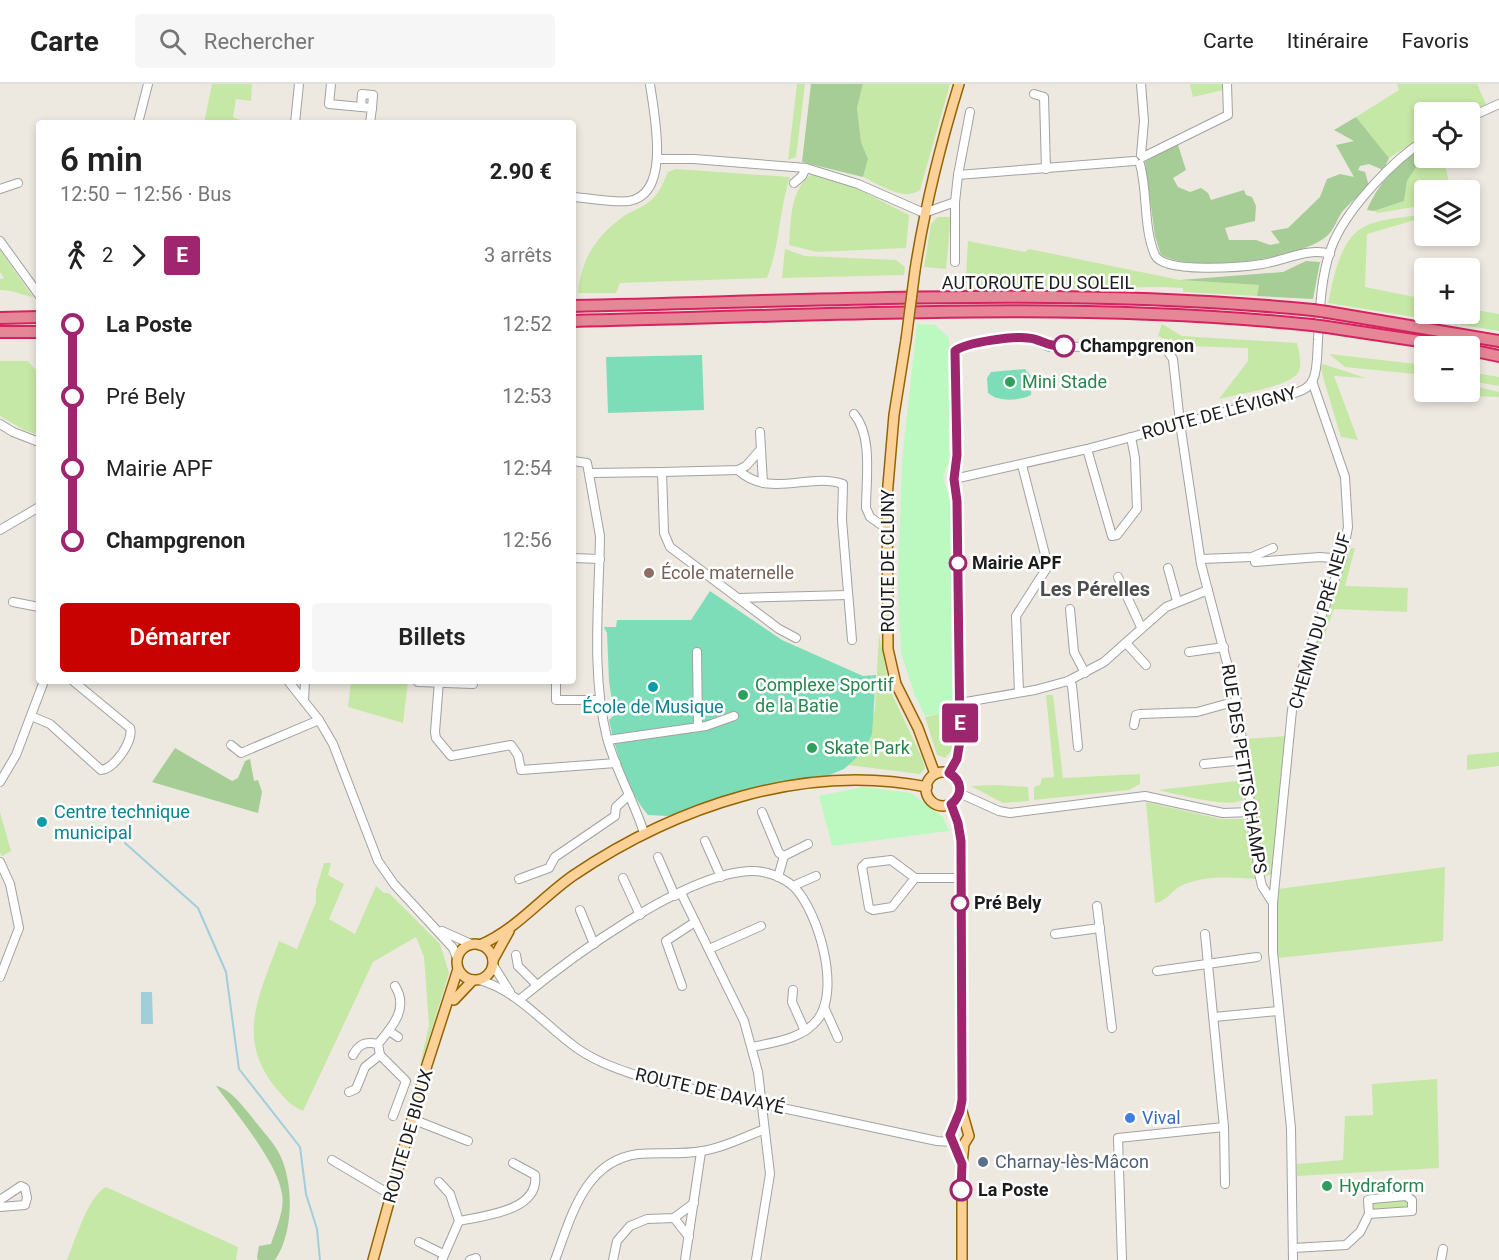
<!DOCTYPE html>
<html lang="fr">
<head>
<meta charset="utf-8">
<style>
	body { margin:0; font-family:Roboto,sans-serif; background:#f6f6f6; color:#222; height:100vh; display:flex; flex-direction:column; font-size:22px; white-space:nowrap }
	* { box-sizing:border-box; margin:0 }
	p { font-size:20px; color:#767676 }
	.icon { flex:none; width:33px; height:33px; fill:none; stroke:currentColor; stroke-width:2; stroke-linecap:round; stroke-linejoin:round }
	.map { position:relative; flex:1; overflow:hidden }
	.drawer { position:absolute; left:36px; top:36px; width:540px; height:564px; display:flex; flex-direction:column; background:#fff; border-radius:6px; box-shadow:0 3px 9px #0003 }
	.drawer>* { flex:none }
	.badge { padding:0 12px; border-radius:4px; font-size:21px; line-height:39px }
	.fabs { position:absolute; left:1414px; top:18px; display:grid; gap:12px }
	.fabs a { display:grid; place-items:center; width:66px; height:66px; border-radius:6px; background:#fff; box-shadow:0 3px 9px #0003; font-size:30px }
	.map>.badge { position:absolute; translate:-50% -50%; box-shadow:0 0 0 3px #fff }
	.legs { display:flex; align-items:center; gap:9px; height:66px; padding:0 24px; font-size:20px }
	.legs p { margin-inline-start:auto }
	.headline { display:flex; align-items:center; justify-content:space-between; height:102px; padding:0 24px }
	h1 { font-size:33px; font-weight:600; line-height:45px }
	.cta { display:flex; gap:12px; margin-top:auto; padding:12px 24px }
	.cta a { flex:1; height:69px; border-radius:6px; background:#c70200; color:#fff; font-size:24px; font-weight:600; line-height:69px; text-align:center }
	.cta a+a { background:#f6f6f6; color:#222 }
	ul { padding:0 24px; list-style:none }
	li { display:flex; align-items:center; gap:21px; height:72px; font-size:22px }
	li i { display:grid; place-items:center; width:9px; height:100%; margin:0 8px; background:currentColor }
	li i::after { content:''; width:15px; height:15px; margin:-8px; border:4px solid; border-radius:50%; background:#fff }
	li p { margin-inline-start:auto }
	li:first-child i { background:linear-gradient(#0000 50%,currentColor 0) }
	li:last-child i { background:linear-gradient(currentColor 50%,#0000 0) }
	header { display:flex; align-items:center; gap:36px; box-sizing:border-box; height:84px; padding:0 30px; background:#fff; border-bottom:2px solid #e0e0e0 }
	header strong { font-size:28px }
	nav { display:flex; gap:33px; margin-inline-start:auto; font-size:21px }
	.search { width:420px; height:54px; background:#f6f6f6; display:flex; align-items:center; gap:15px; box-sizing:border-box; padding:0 21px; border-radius:6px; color:#767676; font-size:22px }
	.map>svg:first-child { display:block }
	.grass { fill:#c6e8a6 }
	.forest { fill:#a5cd95 }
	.park { fill:#bcf9c1 }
	.pitch { fill:#7eddb9 }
	.water { fill:#a0cedb }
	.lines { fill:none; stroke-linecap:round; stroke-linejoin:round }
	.stream { stroke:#a0cedb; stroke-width:2 }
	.minor-casing { stroke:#a2a2a2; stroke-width:10 }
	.major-casing { stroke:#936400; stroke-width:12 }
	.highway-casing { stroke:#d6235f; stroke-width:14 }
	.minor { stroke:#fff; stroke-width:8 }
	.major { stroke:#fcd197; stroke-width:9 }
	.highway { stroke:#e68798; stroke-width:10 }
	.major-bridge-casing { stroke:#936400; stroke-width:12; stroke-linecap:butt }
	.highway-bridge-casing { stroke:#d6235f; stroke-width:14; stroke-linecap:butt }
	.major-bridge { stroke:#fcd197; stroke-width:9 }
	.highway-bridge { stroke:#e68798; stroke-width:10 }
	.line-1-casing { stroke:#fff; stroke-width:14 }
	.line-1 { stroke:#9d266f; stroke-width:9 }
	.stop-1-dot { fill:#fff; stroke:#9d266f; stroke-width:3 }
	.leisure-dot { fill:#2e9e5b; stroke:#fff; stroke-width:2 }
	.education-dot { fill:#8d6e63; stroke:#fff; stroke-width:2 }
	.culture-dot { fill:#0f9aa8; stroke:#fff; stroke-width:2 }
	.shop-dot { fill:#3f7fe0; stroke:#fff; stroke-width:2 }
	.service-dot { fill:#5c6f8a; stroke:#fff; stroke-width:2 }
	.labels { text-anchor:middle; stroke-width:5; stroke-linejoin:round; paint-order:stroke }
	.street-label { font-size:18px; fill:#1b1b1b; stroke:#fff }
	.stop-label { font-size:18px; font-weight:bold; fill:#1b1b1b; stroke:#fff; text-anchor:start }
	.leisure-label { font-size:18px; fill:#27864d; stroke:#fff; text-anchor:start }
	.education-label { font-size:18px; fill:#785e54; stroke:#fff; text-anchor:start }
	.culture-label { font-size:18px; fill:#0d838f; stroke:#fff }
	.shop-label { font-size:18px; fill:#366cbe; stroke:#fff; text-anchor:start }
	.service-label { font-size:18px; fill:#4e5e75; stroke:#fff; text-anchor:start }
	.neighbourhood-label { font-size:20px; font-weight:bold; fill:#4e4e4e; stroke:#fff }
</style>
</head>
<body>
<header>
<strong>Carte</strong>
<div class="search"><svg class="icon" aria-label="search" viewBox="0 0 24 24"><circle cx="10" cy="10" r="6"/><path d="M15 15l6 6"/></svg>Rechercher</div>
<nav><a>Carte</a><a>Itinéraire</a><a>Favoris</a></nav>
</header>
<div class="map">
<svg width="1499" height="1176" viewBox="0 0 1499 1176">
	<rect width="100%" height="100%" fill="#ede9e1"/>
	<!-- grass -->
	<g class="grass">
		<path d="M212,0H252L251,17L236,15L233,33L247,39H204Z"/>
		<path d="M797,0H805L796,73L788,76Z"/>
		<path d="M863,0H950L920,106C904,118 879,100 863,93L868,75L861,58L857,24Z"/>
		<path d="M1190,0H1223V6L1193,13Z"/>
		<path d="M1397,0H1477L1486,20L1470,28H1425V51L1389,74L1356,33L1399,6Z"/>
		<path d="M1425,63V74H1443L1451,106H1425V121L1378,129L1374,127L1404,117L1407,97Z"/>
		<path d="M676,85L790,93C779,126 780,161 767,194L620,199L616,209H578C581,175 596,152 624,132C635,125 646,123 655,112C661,106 664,96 668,88Z"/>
		<path d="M812,90L858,105L909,131L906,164L817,168L789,161C791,137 790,104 812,90Z"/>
		<path d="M1425,130V133L1367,150L1365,203L1425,215V230H1470V225L1499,230V247L1328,219C1334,193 1340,150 1370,140C1387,134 1407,133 1425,130Z"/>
		<path d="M938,133H951L946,185L924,183L931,140Z"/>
		<path d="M968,157L1025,168L1029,165L1180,196L1259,201L1257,212L1183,208V204L1162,203L965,206Z"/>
		<path d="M785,165L805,172L896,176L905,183L904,191L782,194Z"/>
		<path d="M0,166L33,213C21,211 13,206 0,206V195L4,194L0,188Z"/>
		<path d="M1162,240L1182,252L1297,259C1299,267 1302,278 1299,287C1294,302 1235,311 1219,315L1248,277V264L1181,262L1158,252Z"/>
		<path d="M1329,270L1425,281V291L1345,283Z"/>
		<path d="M0,277H28L39,290V351L24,346L0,332Z"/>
		<path d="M1323,280L1366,294L1334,292L1358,356L1341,353L1323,293L1321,283Z"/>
		<path d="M1470,288L1499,293V302L1470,297Z"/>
		<path d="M1420,298H1425V308H1470V301L1499,308V313L1420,310Z"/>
		<path d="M1351,464H1355L1345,502L1408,504L1407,528L1334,525L1310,592L1306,591Z"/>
		<path d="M879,550L890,606L922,674L925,684L920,690L848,681L863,668L875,625Z"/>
		<path d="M351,597H408L403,639L348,623Z"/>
		<path d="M1046,611H1053L1063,694L1140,690V700L1129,706L1034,716V703L1040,701L1042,694L1054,693Z"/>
		<path d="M953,627L954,656L952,666L945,674L937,671L925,633Z"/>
		<path d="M1286,652L1274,790L1263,792L1244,655Z"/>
		<path d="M1499,668V682L1467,686V671Z"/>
		<path d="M1245,696C1245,702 1247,710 1243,715C1233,726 1173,709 1158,706Z"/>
		<path d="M996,701L1028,703L1029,717L1003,719L971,702Z"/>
		<path d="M1146,718L1221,735H1248L1255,795C1232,793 1200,791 1179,803C1171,808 1165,818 1155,819Z"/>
		<path d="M0,728L11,767L2,772L0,769Z"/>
		<path d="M324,779H331L328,791L344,800L329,835L355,850L376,802L384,809H389L440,860L449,889L419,986L429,941L424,873L416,853L373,878L303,1027C290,1022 284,1013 275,1003C235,953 260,910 279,857L297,865L316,818V806Z"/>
		<path d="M1445,783L1443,857L1277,874L1278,805Z"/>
		<path d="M1437,995L1439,1084L1297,1092V1080L1343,1076L1345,1032L1373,1031L1372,1000Z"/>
		<path d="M106,1103L238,1163L236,1176H67C75,1157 88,1112 106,1103Z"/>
		<path d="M1409,1116V1124L1372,1127L1371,1118Z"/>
	</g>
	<!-- forest -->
	<g class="forest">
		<path d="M811,0H863L857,24L861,58L868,75L863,93L802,78Z"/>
		<path d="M1356,33L1389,74L1383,86L1369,80L1360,82L1358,86L1365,88L1369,102C1360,111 1349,119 1342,128C1337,135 1334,146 1327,152C1299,176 1193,189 1161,171L1155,152L1145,78L1177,58L1186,86L1173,94L1178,103L1190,108L1201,104L1208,109L1211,116L1244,106L1246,111L1252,113L1256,122L1255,137L1225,144L1229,156H1256L1270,161L1280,159L1271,147L1288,144L1320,113L1327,95L1340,90L1354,93L1336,61L1354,57L1334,46Z"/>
		<path d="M1422,65L1421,75L1407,97L1404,117L1374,127L1367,126C1376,104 1399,73 1422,65Z"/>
		<path d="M1306,177L1320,178L1313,215L1257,212L1259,201L1180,196L1283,188Z"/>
		<path d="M175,664L232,697L238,694L245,677L250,675L254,697L258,696L262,708L258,729L152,698Z"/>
		<path d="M216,1002C229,1004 243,1022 251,1032C260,1044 272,1056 279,1069C294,1098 294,1148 275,1176H258L257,1173L259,1162L271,1160C276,1144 285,1126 282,1110C278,1079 235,1028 216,1002Z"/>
	</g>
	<!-- park -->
	<g class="park">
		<path d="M917,240L935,241L949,254V368H953L943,393L952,423L953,627L925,632L915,612L901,569L898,500L902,375Z"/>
		<path d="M863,703L911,709L943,733L949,747L832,762L819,712Z"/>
	</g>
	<!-- pitch -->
	<g class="pitch">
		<path d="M702,271L704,326L608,329L606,273Z"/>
		<path d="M1025,285L1032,293L1031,311C1019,317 998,318 988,309L987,294L991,288Z"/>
		<path d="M710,507L782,556L863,592L876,591L872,650L863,668L844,685L827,692L749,706L668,732L648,731C627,707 616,668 609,636L614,631L609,597L607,549L604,543H616L617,536H691Z"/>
	</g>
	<!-- water -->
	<path class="water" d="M141,908H152L153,940H141Z"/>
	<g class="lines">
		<!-- stream -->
		<path class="stream" d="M125,759L198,824L226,888L239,985L300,1063L306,1110L317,1145L320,1176"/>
		<!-- minor casing -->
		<g class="minor-casing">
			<g id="minor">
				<path d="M331,0L329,20L372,24L370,39"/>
				<path d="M1034,10L1044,13L1046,85"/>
				<path d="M361,23L362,10L373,11L372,24"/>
				<path d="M1470,33L1499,20"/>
				<path d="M138,39L148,0"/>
				<path d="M295,39L299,0"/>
				<path d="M1141,71L1144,37L1141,0"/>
				<path d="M1143,73L1228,31L1227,0"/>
				<path d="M658,75H694L806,84L858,100L924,129L955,118L958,91L1134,77"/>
				<path d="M1140,80C1148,109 1143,143 1155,171C1163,190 1243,183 1262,180C1284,177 1308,163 1330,170"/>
				<path d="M958,91L970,28"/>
				<path d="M794,99L802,92L806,84"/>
				<path d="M0,105L18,99"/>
				<path d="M573,113C590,114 612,119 629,117C672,110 654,30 650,0"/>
				<path d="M0,157L39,211"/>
				<path d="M955,178V118"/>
				<path d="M854,330C873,352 866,396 866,424L870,433L887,445"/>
				<path d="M0,340L13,348L39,358"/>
				<path d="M760,348L763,399"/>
				<path d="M1087,365L1112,452L1117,451L1137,425L1135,374L1131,353"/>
				<path d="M573,377L587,379L600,452C599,519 591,589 607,654C616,687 634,717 644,749"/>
				<path d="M738,386C769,415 810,388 843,400L842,436L852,556"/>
				<path d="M662,388L738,386L746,382L761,365"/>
				<path d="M590,389L662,388L664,449L670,463L779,545L796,554"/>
				<path d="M954,395L1087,365L1295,309C1302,307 1309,304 1313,296C1318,285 1317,268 1318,256C1320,223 1321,187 1334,157C1350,122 1393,76 1425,56"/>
				<path d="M0,446L39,423"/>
				<path d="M573,474L600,475"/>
				<path d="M1201,475L1252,473L1273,464"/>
				<path d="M1255,478L1320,473L1342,475"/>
				<path d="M1168,484L1177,517"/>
				<path d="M1118,493L1141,543"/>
				<path d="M739,514L848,511"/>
				<path d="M13,518L39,523"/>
				<path d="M1070,525L1074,568L1085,589"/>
				<path d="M1126,559L1146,581"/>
				<path d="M697,568L698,643"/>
				<path d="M1189,568L1224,563"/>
				<path d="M288,597L319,636L333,660L378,777L394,800L453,864L457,874"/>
				<path d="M439,597L435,648L436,654L451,672L511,661L518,671L521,686L616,679"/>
				<path d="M556,597V616H600"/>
				<path d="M1068,597L1072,601L1078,663"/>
				<path d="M418,598L473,600"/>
				<path d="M1019,608L1016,532L1048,482L1022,381"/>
				<path d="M304,616L305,597"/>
				<path d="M960,619L1035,606L1068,597L1104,578L1166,523L1208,506"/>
				<path d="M31,632L50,640L101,686C114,685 134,657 130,644L73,597"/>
				<path d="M1134,641L1136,631L1140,630L1197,628L1237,617"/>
				<path d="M608,656L706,642L734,632"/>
				<path d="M231,661L241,669L319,636"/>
				<path d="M1204,680L1245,676"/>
				<path d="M949,689L957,675L960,657L957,417L954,395L957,371L955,267L968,260L1028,254L1050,263L1164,262L1173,275L1180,339L1201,480L1237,617L1259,789L1262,802L1273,819V868L1291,1044L1293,1176"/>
				<path d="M0,698L16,671L44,597"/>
				<path d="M959,709L999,727L1010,729L1145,712L1223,729L1252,728"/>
				<path d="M762,728L779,769L784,772"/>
				<path d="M705,757L721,793"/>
				<path d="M658,773L675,812"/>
				<path d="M0,778L10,800L19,844L0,893"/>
				<path d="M778,793L784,772L808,760"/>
				<path d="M623,794L640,831"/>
				<path d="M915,794L892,823L873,826L869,824L862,783L866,779L891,776L915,794H960"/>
				<path d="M519,795L549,784L555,773L615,732L616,723L629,711"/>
				<path d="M793,802L816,792"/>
				<path d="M681,809L744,937L758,988L770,1090L756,1176"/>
				<path d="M1273,819L1292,626L1302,586L1342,475L1348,443L1345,393L1312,297"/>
				<path d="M1097,822L1112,944"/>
				<path d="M580,826L594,860"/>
				<path d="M442,847L471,860"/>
				<path d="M1055,850L1100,844"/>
				<path d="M1205,850L1224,1043L1225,1100"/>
				<path d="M709,865L761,842"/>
				<path d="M516,871L518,882L537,901"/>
				<path d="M493,881L510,908"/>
				<path d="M1157,887L1257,873"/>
				<path d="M479,896C519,907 545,942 578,965C600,980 626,988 651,996L937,1057L952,1058"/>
				<path d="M682,902L666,857L695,838"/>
				<path d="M793,906L792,918L805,947"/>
				<path d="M519,916C570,874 685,788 752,787C767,787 783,793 794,803C818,827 841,905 818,935C803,955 775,958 752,963"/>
				<path d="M824,923L838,954"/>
				<path d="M1214,933L1278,927"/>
				<path d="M389,947L398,953"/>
				<path d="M353,971C359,960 365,957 378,960"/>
				<path d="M380,971L406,997L393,1032"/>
				<path d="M349,1008L356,1005L365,983L380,971L378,960C393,942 409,924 395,902"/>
				<path d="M412,1035L468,1057"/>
				<path d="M332,1076L391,1111"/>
				<path d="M439,1098L450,1110L459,1137L442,1176"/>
				<path d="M1406,1112L1412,1116V1127L1369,1130L1368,1116L1372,1115Z"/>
				<path d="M0,1116L21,1102L25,1104L27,1114L25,1121L0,1123"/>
				<path d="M674,1134L689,1153"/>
				<path d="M459,1137C483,1132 540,1127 535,1091L513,1079"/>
				<path d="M419,1158L443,1170"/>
				<path d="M1293,1164L1346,1161L1360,1148L1369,1130"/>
				<path d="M470,1176L476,1174"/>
				<path d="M555,1176C571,1134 584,1077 638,1070C659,1068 681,1071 702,1067C724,1064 743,1053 763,1046"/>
				<path d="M613,1176L617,1157L630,1142L647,1135L674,1134L694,1119"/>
				<path d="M685,1176L701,1068"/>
				<path d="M1122,1176L1118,1054L1224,1043"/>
				<path d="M1441,1176L1443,1165"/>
			</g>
		</g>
		<!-- major casing -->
		<g class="major-casing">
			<g id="major">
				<path d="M915,186C925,122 940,62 959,0"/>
				<path d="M906,256L894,331L887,413L888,565L896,600L918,644L935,690"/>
				<circle cx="943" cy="705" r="17"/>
				<path d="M951,720L958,739L961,757V1024L969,1052L964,1060L962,1080V1176"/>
				<circle cx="475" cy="878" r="18"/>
				<path d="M480,861C516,846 542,813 574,791C675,723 804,678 927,703"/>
				<path d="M493,876L509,847"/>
				<path d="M454,916L473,896"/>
				<path d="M960,1075L950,1051L961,1025"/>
				<path d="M373,1176L427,981L458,885"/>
			</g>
		</g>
		<!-- highway casing -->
		<g class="highway-casing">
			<g id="highway">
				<path d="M573,222C819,217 1068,202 1313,226"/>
				<path d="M1327,228L1499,257"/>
				<path d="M0,234L39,233"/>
				<path d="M573,237C819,232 1067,216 1312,241"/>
				<path d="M1327,243L1453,262"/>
				<path d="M0,248H39"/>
				<path d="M1470,266L1499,272"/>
			</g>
		</g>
		<!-- minor -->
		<use href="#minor" class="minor"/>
		<!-- major -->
		<use href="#major" class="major"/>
		<!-- highway -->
		<use href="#highway" class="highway"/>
		<!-- major-bridge casing -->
		<g class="major-bridge-casing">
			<path id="major-bridge" d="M906,256L915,186"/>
		</g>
		<!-- highway-bridge casing -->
		<g class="highway-bridge-casing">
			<g id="highway-bridge">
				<path d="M1313,226L1327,228"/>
				<path d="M1312,241L1327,243"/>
			</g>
		</g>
		<!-- major-bridge -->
		<use href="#major-bridge" class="major-bridge"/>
		<!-- highway-bridge -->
		<use href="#highway-bridge" class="highway-bridge"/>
	</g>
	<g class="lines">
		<!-- line-1 casing -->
		<g class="line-1-casing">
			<path id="line-1" d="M961,1106L962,1080L950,1051L960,1027L962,1016L961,757L958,739L951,720C963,711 963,697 949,689L957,675L960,657L957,417L954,395L957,371L955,267C966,258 1014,252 1028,254C1042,255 1046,263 1064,262"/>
		</g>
		<!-- line-1 -->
		<use href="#line-1" class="line-1"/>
	</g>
	<!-- markers -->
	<g class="stop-1-dot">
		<circle cx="1064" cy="262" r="10"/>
		<circle cx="958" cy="479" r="8"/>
		<circle cx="960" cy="819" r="8"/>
		<circle cx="961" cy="1106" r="10"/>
	</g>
	<g class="leisure-dot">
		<circle cx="1010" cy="298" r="6"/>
		<circle cx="743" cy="611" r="6"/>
		<circle cx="812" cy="664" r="6"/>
		<circle cx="1327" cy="1102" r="6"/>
	</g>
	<circle class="education-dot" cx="649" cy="489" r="6"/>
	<g class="culture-dot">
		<circle cx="653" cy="603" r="6"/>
		<circle cx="42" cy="738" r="6"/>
	</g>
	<circle class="shop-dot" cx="1130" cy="1034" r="6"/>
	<circle class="service-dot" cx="983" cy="1078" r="6"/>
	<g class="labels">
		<!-- street labels -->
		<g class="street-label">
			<text x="1038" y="205">AUTOROUTE DU SOLEIL</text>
			<text transform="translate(1219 329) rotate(-15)" y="6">ROUTE DE LÉVIGNY</text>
			<text transform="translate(888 477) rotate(-90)" y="6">ROUTE DE CLUNY</text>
			<text transform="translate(1320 537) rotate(-74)" y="6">CHEMIN DU PRÉ NEUF</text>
			<text transform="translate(1244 685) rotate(81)" y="6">RUE DES PETITS CHAMPS</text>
			<text transform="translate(710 1007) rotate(13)" y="6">ROUTE DE DAVAYÉ</text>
			<text transform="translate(408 1052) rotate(-74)" y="6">ROUTE DE BIOUX</text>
		</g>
		<!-- stop labels -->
		<g class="stop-label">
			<text x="1080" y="268">Champgrenon</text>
			<text x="972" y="485">Mairie APF</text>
			<text x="974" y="825">Pré Bely</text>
			<text x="978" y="1112">La Poste</text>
		</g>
		<!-- leisure labels -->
		<g class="leisure-label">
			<text x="1022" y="304">Mini Stade</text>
			<text x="755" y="607">Complexe Sportif<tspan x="755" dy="21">de la Batie</tspan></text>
			<text x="824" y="670">Skate Park</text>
			<text x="1339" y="1108">Hydraform</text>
		</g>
		<!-- education labels -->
		<g class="education-label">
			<text x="661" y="495">École maternelle</text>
		</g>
		<!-- culture labels -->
		<g class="culture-label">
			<text x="653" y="629">École de Musique</text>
			<text x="54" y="734" text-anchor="start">Centre technique<tspan x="54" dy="21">municipal</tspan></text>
		</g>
		<!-- shop labels -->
		<g class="shop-label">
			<text x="1142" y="1040">Vival</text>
		</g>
		<!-- service labels -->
		<g class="service-label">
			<text x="995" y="1084">Charnay-lès-Mâcon</text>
		</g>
		<!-- neighbourhood labels -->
		<g class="neighbourhood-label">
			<text x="1095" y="512">Les Pérelles</text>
		</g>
	</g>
</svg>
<div class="fabs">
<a><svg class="icon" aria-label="locate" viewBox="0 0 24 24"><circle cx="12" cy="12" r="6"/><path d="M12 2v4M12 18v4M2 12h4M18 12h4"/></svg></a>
<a><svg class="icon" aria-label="layers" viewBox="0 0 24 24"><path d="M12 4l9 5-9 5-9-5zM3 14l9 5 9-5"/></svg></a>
<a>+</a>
<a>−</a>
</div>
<b class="badge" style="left:960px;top:639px;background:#9d266f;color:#fff">E</b>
<section class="drawer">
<div class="headline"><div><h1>6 min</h1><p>12:50 – 12:56 · Bus</p></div><b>2.90 €</b></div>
<div class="legs"><svg class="icon" aria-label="walk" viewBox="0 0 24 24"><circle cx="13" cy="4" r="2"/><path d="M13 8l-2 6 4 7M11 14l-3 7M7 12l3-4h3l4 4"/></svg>2<svg class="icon" aria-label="forward" viewBox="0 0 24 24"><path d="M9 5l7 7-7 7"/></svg><b class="badge" style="background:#9d266f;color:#fff">E</b><p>3 arrêts</p></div>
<ul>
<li><i style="color:#9d266f"></i><b>La Poste</b><p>12:52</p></li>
<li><i style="color:#9d266f"></i><span>Pré Bely</span><p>12:53</p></li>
<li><i style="color:#9d266f"></i><span>Mairie APF</span><p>12:54</p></li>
<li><i style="color:#9d266f"></i><b>Champgrenon</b><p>12:56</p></li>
</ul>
<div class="cta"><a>Démarrer</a><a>Billets</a></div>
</section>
</div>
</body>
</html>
